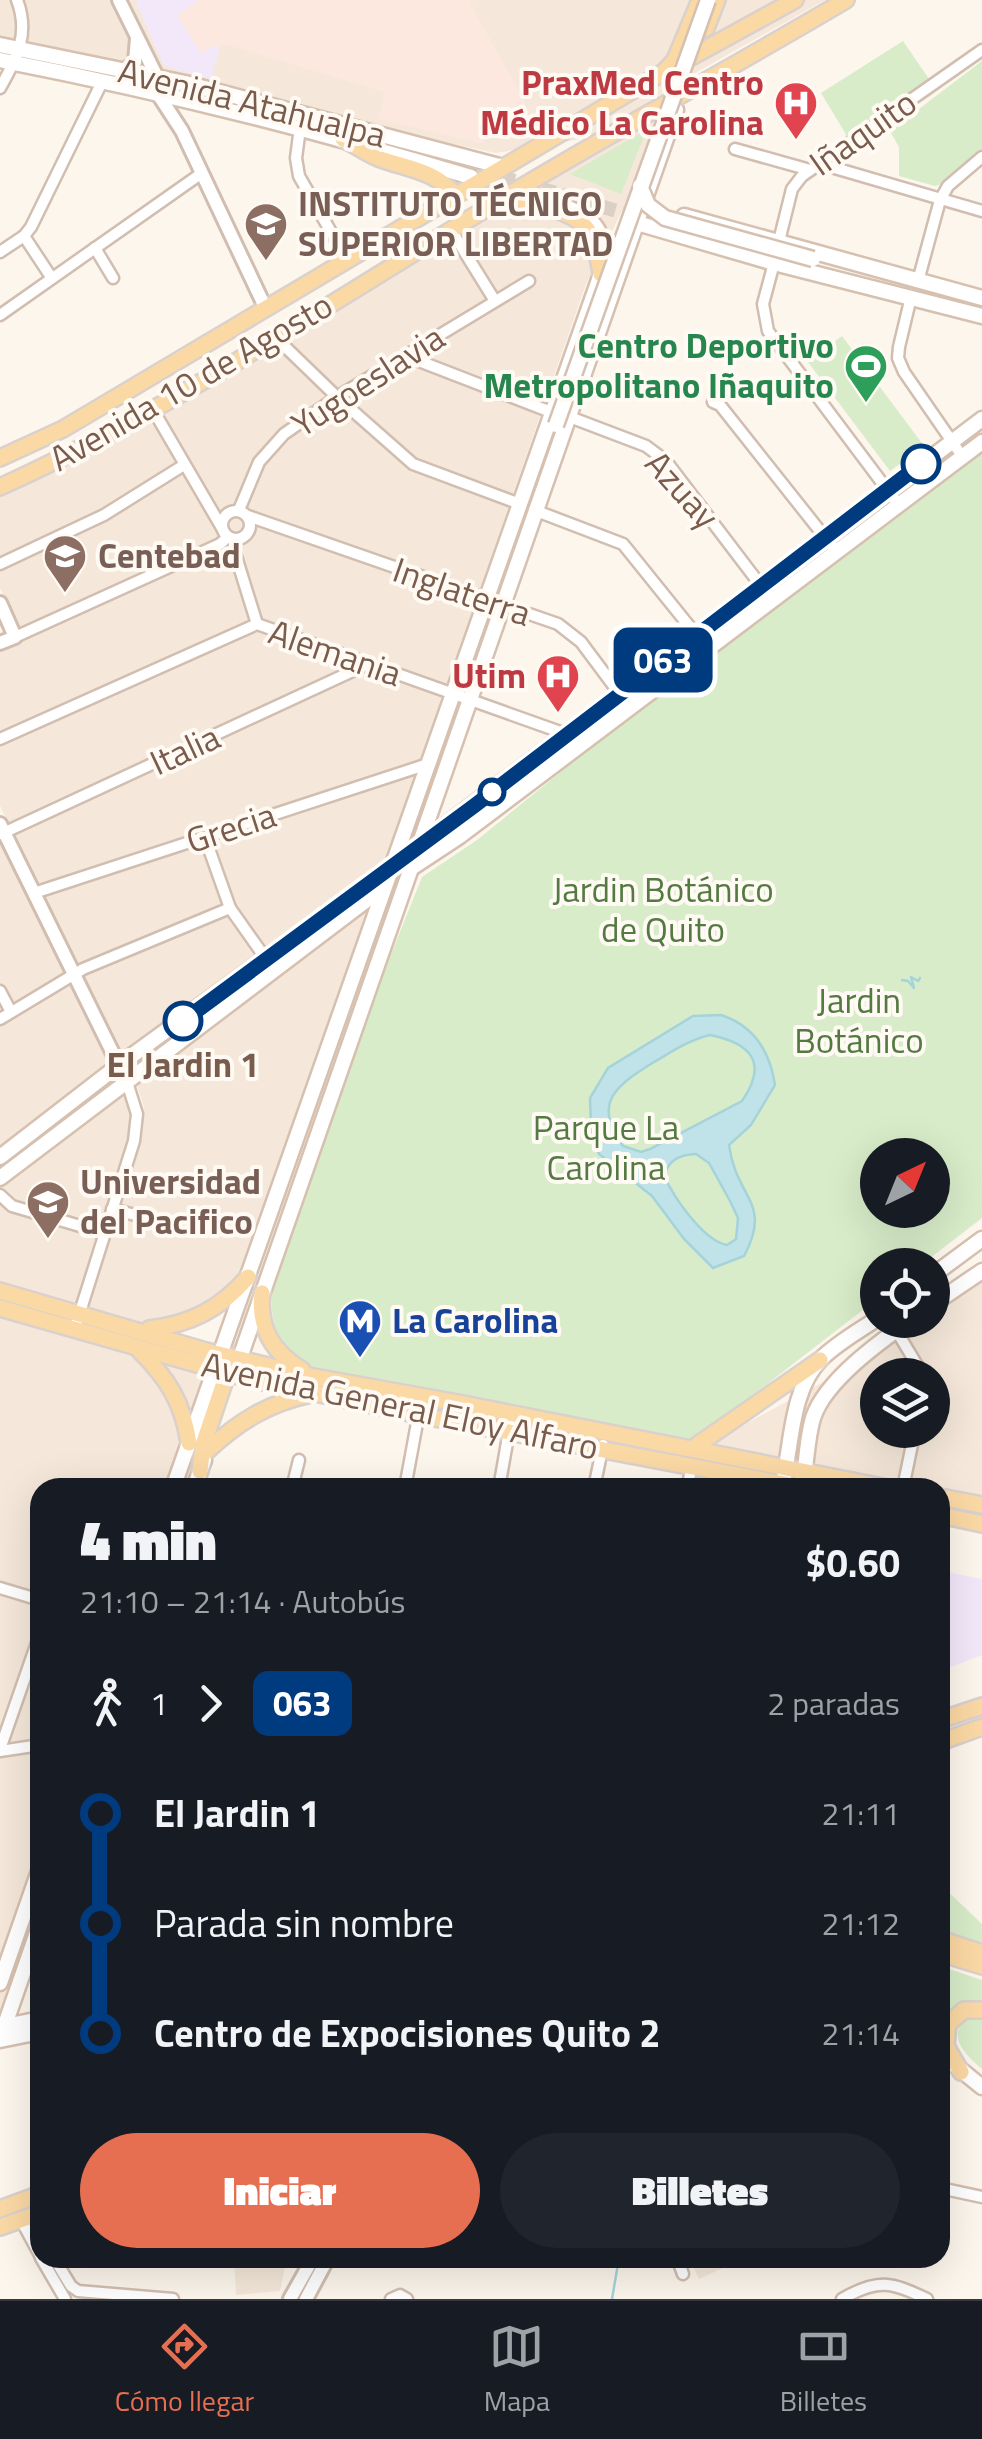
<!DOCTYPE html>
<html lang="es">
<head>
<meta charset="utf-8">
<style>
	body { margin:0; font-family:"Titillium Web",sans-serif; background:#20242c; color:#f1f3f6; height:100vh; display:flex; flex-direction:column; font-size:38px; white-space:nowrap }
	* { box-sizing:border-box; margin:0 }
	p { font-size:32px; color:#9ea1a6 }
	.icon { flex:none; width:55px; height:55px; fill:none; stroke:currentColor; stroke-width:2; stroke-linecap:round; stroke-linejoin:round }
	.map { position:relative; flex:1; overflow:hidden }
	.drawer { position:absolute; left:30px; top:1478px; width:920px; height:790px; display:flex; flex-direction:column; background:#171b24; border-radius:30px; box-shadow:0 10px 40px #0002 }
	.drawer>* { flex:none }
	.badge { padding:0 20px; border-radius:15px; font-size:35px; line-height:65px }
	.needle { width:65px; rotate:43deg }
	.fabs { position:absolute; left:860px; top:1138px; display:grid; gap:20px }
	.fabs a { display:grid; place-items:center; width:90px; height:90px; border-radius:50%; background:#171b24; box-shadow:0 10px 40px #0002; font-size:50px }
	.map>.badge { position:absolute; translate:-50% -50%; box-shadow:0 0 0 5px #fff }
	.legs { display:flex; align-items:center; gap:15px; height:110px; padding:0 50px; font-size:32px }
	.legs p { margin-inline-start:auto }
	.summary { display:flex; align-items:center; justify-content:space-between; height:170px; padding:0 50px }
	h1 { font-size:55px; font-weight:800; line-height:75px }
	.button { display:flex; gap:20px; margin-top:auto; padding:20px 50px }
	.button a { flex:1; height:115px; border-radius:60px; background:#e76f51; color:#fff; font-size:40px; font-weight:800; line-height:115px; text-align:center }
	.button a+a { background:#20242c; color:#f1f3f6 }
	ul { padding:0 50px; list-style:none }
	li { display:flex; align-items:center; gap:35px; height:110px; font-size:38px }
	li i { display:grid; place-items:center; width:15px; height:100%; margin:0 12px; background:currentColor }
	li i::after { content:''; width:25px; height:25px; margin:-12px; border:8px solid; border-radius:50%; background:#171b24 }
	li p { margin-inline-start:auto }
	li:first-child i { background:linear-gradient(#0000 50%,currentColor 0) }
	li:last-child i { background:linear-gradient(currentColor 50%,#0000 0) }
	.menu { display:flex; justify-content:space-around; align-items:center; height:140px; border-top:2px solid #363941; background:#171b24; font-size:28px; color:#9ea1a6 }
	.menu a { display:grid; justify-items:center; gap:5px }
	.menu .current { color:#e76f51 }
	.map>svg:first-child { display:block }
	.residential { fill:#f5e8da; fill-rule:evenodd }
	.commercial { fill:#fde8e0 }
	.education { fill:#f3e8fa }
	.green { fill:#d8ecc9; fill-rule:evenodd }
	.water { fill:#bfe3e8; stroke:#a5d3da; stroke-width:2.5; fill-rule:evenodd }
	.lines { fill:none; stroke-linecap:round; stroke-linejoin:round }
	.stream { stroke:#a5d3da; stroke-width:2.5 }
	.secondary-tunnel { stroke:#dcd0c4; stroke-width:14; stroke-dasharray:14 7; stroke-linecap:butt }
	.minor-casing { stroke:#d1beb0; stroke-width:15 }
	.tertiary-casing { stroke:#d1beb0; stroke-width:18 }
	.secondary-casing { stroke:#d6c0b0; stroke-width:19 }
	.primary-casing { stroke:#dad1cd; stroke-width:20 }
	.minor { stroke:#fff; stroke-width:10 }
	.tertiary { stroke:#fff; stroke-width:12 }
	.secondary { stroke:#fff; stroke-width:14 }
	.primary { stroke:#fbd9a5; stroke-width:15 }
	.secondary-bridge-casing { stroke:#d6c0b0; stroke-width:19; stroke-linecap:butt }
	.secondary-bridge { stroke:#fff; stroke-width:14 }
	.line-1-casing { stroke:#fff; stroke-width:22 }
	.line-1 { stroke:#003b80; stroke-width:15 }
	.stop-1-dot { fill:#fff; stroke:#003b80; stroke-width:5 }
	.labels { text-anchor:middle; stroke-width:8; stroke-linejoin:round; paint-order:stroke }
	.health-label { font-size:35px; font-weight:bold; fill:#be3a42; stroke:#fffaf3; text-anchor:end }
	.street-label { font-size:35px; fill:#7a5c4d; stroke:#fffaf3 }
	.education-label { font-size:35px; font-weight:bold; fill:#785e54; stroke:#fffaf3; text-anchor:start }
	.leisure-label { font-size:35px; font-weight:bold; fill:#27864d; stroke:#fffaf3; text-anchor:end }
	.park-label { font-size:35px; fill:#537a41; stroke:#fffaf3 }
	.stop-label { font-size:35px; font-weight:bold; fill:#7a5c4d; stroke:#fffaf3 }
	.transit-label { font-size:35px; font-weight:bold; fill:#164399; stroke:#fffaf3; text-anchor:start }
</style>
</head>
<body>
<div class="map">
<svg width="982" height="2299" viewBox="0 0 982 2299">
	<rect width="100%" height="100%" fill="#fdf6ec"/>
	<!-- residential -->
	<g class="residential">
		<path d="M0,0H825L681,81L594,137L496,153L0,49Z"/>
		<path d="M658,117L624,207L586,284L243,1271L216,1300L171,1321L142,1325L87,1309L142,1135L144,1108L136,1082L0,806V639L20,630L0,588V493L334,308Z"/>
		<path d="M0,830L132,1107L133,1132L74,1321L229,1362L186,1487L40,1488V1904L0,2020Z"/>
		<path d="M982,1274V1499L940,1491V1488L923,1487L708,1444L836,1375L915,1320H932L933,1308ZM878,1375H932V1430H878Z"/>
		<path d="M692,1466L782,1488H687Z"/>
		<path d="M234,2258H287L280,2291L236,2295Z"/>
		<path d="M689,2258H718L723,2268L699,2279Z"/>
	</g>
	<!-- commercial -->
	<path class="commercial" d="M199,0H474L470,4L525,102L481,143L378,119L385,92L228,45L209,47L201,54L176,15Z"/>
	<!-- education -->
	<g class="education">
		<path d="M139,0H199L177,15L201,53L213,46L220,47L211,79L164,66L136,2Z"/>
		<path d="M943,1571L982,1579V1655L948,1668L940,1666V1587Z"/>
	</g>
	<!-- green -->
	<g class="green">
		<path d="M903,41L929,79L847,136L821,93Z"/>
		<path d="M982,61V149L942,184L935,186L899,176V147L890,131Z"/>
		<path d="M647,129L621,194L570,174Z"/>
		<path d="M842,336L924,446L890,471L808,362Z"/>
		<path d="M982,453V1218L921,1265H878L877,1299L695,1440L316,1368C282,1356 270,1330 272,1295L363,1024L422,877L477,840L633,713ZM878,1155H932V1210H878Z"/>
		<path d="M940,1884L982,1924V1945L940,1928Z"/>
		<path d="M940,1966L982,1980V2002C951,2002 951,2016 940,2041Z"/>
		<path d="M971,2015H982V2069C964,2054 944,2033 971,2015Z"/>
	</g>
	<!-- water -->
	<path class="water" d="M721,1015C755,1026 770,1052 775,1085L751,1125L729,1145C736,1199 773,1202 744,1256L713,1268L684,1239L652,1196L599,1154L591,1129L590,1098L608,1068L693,1016ZM710,1035C750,1043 769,1062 742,1101L650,1149L641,1152L623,1146C591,1102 617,1085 654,1062C673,1051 689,1040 710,1035ZM696,1154L709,1163L730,1201L738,1218L736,1239L727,1245C704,1241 673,1197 664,1175C670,1159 679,1155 696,1154Z"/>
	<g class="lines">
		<!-- stream -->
		<g class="stream">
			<path d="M902,980L908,981L914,988L911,977L918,981L920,978"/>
			<path d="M612,2299L619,2258"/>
		</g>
		<!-- secondary-tunnel -->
		<path class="secondary-tunnel" d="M481,171L641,218"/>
		<!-- minor casing -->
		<g class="minor-casing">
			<g id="minor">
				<path d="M0,88C17,58 30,34 17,0"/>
				<path d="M300,128L296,158L299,176L347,260"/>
				<path d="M735,149L810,170"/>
				<path d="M821,164L982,211"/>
				<path d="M451,230L495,301"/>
				<path d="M24,236L51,277"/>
				<path d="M779,241L792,189L802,176L982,50"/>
				<path d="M95,248L113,278"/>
				<path d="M0,252L24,236L31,227L103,80"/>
				<path d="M774,263L763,304L768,331L898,504"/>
				<path d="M918,281L940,200L948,186L982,157"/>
				<path d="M911,297L899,347L898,358L904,372L962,456"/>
				<path d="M0,315L202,173"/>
				<path d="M275,337L337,397L413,464L520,504"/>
				<path d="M406,356L551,412"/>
				<path d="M713,402L720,405L835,550"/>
				<path d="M152,408L222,528"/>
				<path d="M567,416L646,446L666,461L771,599"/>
				<path d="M239,510L259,462L284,434L337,397L529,281"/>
				<path d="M534,510L623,544L706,647"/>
				<circle cx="236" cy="525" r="14"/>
				<path d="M248,516L558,624L581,642L619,693"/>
				<path d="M234,539V550L257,624"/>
				<path d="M0,564L104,515L184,465"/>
				<path d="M15,637L220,544L228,537"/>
				<path d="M0,739L257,624L566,734"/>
				<path d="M1,834L370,663"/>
				<path d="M201,837L208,846L230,908L266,959"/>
				<path d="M34,893L428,764"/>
				<path d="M0,991L11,1012"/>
				<path d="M0,1019L83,969L230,908"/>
				<path d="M0,1195L12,1206L104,1233"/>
				<path d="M112,1209L162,1222"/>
				<path d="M890,1320L923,1375"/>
				<path d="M74,1331L134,1141L137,1114L127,1082"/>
				<path d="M292,1488L299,1460"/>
				<path d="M405,1488L422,1396"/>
				<path d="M499,1488L512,1414"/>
				<path d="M594,1488L603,1445"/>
				<path d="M687,1488L692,1466"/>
				<path d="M903,1488L915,1430"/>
				<path d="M0,1588L40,1600"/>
				<path d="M0,1749L40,1634"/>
				<path d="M0,1751L40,1745"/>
				<path d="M940,2188L982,2197"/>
				<path d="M31,2217L40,2233"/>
				<path d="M21,2220L40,2255"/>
				<path d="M41,2258L65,2299"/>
				<path d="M54,2258L71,2286L78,2291L173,2299"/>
				<path d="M677,2258L683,2274"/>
				<path d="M391,2299L400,2295L407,2299"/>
				<path d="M842,2299C878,2278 891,2282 927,2299"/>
			</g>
		</g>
		<!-- tertiary casing -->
		<g class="tertiary-casing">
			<g id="tertiary">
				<path d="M119,0L157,77"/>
				<path d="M125,70L135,62L137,38"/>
				<path d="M156,91L182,131L265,307"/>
				<path d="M0,603L15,637L0,643"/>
				<path d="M0,824L127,1082"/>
				<path d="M290,2299L313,2258"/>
				<path d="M306,2299L328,2258"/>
			</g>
		</g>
		<!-- secondary casing -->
		<g class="secondary-casing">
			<g id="secondary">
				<path d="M0,45L185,83L503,167"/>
				<path d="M0,60C159,91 315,130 471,177"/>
				<path d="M684,216L982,298"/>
				<path d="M637,223L774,263L982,316"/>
				<path d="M418,846L982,419"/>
				<path d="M410,869L460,836L982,442"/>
				<path d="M0,1157L119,1065L393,865"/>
				<path d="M0,1178L384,887"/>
				<path d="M932,1276L982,1239"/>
				<path d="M932,1305L982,1271"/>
				<path d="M236,1369L676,110"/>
				<path d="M784,1477C792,1439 792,1388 821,1359C837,1343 859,1331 878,1318"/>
				<path d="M803,1480C807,1460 807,1438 813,1418C825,1381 879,1342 911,1320"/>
				<path d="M173,1488L601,274C606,236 601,219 563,206"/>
				<path d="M194,1488L204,1460"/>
				<path d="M0,1983L40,1868"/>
				<path d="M1,2027L40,2019"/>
				<path d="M0,2039L40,1924"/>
				<path d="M0,2040L40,2032"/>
				<path d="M940,2053L982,2087"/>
			</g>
		</g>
		<!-- primary casing -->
		<g class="primary-casing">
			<g id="primary">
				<path d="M706,28L717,0"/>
				<path d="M665,71L675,60L700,0"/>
				<path d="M343,139C355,145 366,153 378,158C408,169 435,170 456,196"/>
				<path d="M506,197C520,198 532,202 545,206C588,220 594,229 601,274"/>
				<path d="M0,458L63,429L662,73L795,0"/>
				<path d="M0,487C176,407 340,297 505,197C618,129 733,67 846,0"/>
				<path d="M0,1291L206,1351L314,1377L458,1403L888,1488"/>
				<path d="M262,1293C258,1328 272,1352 302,1370"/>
				<path d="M0,1308L249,1379L419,1415L805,1488"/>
				<path d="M149,1329C191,1324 220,1309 248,1277"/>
				<path d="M140,1351C168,1379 183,1403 189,1443"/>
				<path d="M693,1448L820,1360"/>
				<path d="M207,1451C239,1421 269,1403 311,1394"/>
				<path d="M200,1471L203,1445L230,1365"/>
				<path d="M940,1497L982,1505"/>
				<path d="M940,1515L982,1524"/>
				<path d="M940,1720L982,1706"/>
				<path d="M940,1742L982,1727"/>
				<path d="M940,1939L982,1953"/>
				<path d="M940,1953L982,1966"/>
				<path d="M961,2072L946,2046L948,2024L964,2010H982"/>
				<path d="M0,2209L40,2194"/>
				<path d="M0,2227L40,2213"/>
			</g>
		</g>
		<!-- minor -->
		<use href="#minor" class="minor"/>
		<!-- tertiary -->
		<use href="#tertiary" class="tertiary"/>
		<!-- secondary -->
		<use href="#secondary" class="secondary"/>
		<!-- primary -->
		<use href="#primary" class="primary"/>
		<!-- secondary-bridge casing -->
		<g class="secondary-bridge-casing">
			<g id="secondary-bridge">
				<path d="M640,186L648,205L665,218L813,259"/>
				<path d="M556,425L708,0"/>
			</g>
		</g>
		<!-- secondary-bridge -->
		<use href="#secondary-bridge" class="secondary-bridge"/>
	</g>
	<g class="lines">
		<!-- line-1 casing -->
		<g class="line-1-casing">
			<path id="line-1" d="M183,1021L474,806L921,464"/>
		</g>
		<!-- line-1 -->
		<use href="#line-1" class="line-1"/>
	</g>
	<!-- icons -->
	<defs>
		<g id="hospital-pin" transform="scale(2.25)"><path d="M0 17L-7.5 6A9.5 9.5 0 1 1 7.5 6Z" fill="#e0444e" stroke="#fffaf3"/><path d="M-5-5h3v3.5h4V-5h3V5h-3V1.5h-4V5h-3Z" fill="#fff"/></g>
		<g id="university-pin" transform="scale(2.25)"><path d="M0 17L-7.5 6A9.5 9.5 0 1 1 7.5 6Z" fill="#8d6e63" stroke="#fffaf3"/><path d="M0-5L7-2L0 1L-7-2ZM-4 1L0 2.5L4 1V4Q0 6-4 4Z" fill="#fff"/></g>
		<g id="stadium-pin" transform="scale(2.25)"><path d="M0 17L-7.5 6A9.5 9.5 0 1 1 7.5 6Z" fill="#2e9e5b" stroke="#fffaf3"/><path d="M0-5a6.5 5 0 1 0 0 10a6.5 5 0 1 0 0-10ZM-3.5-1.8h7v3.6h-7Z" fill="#fff"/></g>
		<g id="metro-pin" transform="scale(2.25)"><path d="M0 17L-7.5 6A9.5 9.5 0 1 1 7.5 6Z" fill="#1a4fb4" stroke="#fffaf3"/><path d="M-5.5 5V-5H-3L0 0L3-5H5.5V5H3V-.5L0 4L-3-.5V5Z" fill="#fff"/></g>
	</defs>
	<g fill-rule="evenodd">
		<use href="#hospital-pin" x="796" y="103"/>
		<use href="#university-pin" x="266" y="224"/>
		<use href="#stadium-pin" x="866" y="366"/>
		<use href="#university-pin" x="65" y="556"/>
		<use href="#hospital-pin" x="558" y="676"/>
		<use href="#university-pin" x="48" y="1202"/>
		<use href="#metro-pin" x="360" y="1321"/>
	</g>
	<!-- markers -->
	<g class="stop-1-dot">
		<circle cx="921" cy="464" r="18"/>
		<circle cx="492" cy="792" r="12"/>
		<circle cx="183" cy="1021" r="18"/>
	</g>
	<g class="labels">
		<!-- health labels -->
		<g class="health-label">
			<text x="764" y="95">PraxMed Centro<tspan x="764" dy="40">Médico La Carolina</tspan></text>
			<text x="526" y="688">Utim</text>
		</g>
		<!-- street labels -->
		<g class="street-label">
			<text transform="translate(252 103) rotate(14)" y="12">Avenida Atahualpa</text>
			<text transform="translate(863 133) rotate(-35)" y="12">Iñaquito</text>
			<text transform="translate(368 381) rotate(-33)" y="12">Yugoeslavia</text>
			<text transform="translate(191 382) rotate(-30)" y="12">Avenida 10 de Agosto</text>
			<text transform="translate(682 490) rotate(48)" y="12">Azuay</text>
			<text transform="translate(462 592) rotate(19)" y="12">Inglaterra</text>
			<text transform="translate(335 653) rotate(19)" y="12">Alemania</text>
			<text transform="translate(185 750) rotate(-25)" y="12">Italia</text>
			<text transform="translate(231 828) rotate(-18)" y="12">Grecia</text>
			<text transform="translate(400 1406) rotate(12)" y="12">Avenida General Eloy Alfaro</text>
		</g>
		<!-- education labels -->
		<g class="education-label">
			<text x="298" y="216">INSTITUTO TÉCNICO<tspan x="298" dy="40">SUPERIOR LIBERTAD</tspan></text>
			<text x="98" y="568">Centebad</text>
			<text x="80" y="1194">Universidad<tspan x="80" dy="40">del Pacifico</tspan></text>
		</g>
		<!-- leisure labels -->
		<g class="leisure-label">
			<text x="834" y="358">Centro Deportivo<tspan x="834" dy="40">Metropolitano Iñaquito</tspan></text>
		</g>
		<!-- park labels -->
		<g class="park-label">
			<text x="663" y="902">Jardin Botánico<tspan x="663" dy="40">de Quito</tspan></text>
			<text x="859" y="1013">Jardin<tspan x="859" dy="40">Botánico</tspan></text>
			<text x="606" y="1140">Parque La<tspan x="606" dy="40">Carolina</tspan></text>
		</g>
		<!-- stop labels -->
		<g class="stop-label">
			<text x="183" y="1077">El Jardin 1</text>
		</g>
		<!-- transit labels -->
		<g class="transit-label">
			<text x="392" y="1333">La Carolina</text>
		</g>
	</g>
</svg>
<div class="fabs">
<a><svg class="needle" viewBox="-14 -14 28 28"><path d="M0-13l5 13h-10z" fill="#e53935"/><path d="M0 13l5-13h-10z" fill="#9ea1a6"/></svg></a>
<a><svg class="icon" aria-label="locate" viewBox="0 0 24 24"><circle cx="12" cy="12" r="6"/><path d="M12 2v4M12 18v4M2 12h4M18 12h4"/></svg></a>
<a><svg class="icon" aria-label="layers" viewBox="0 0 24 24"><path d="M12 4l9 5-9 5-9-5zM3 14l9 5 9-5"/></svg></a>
</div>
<b class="badge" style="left:663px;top:660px;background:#003b80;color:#fff">063</b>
<section class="drawer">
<div class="summary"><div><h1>4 min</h1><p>21:10 – 21:14 · Autobús</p></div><b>$0.60</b></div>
<div class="legs"><svg class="icon" aria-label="walk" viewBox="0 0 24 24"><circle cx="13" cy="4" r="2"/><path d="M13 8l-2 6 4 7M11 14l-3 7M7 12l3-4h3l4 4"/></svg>1<svg class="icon" aria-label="forward" viewBox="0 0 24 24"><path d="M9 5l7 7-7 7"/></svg><b class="badge" style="background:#003b80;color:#fff">063</b><p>2 paradas</p></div>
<ul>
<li><i style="color:#003b80"></i><b>El Jardin 1</b><p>21:11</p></li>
<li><i style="color:#003b80"></i><span>Parada sin nombre</span><p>21:12</p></li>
<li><i style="color:#003b80"></i><b>Centro de Expocisiones Quito 2</b><p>21:14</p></li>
</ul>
<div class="button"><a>Iniciar</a><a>Billetes</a></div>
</section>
</div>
<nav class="menu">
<a class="current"><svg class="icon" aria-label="directions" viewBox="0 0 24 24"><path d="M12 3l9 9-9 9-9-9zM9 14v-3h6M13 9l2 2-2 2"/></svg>Cómo llegar</a>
<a><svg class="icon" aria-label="map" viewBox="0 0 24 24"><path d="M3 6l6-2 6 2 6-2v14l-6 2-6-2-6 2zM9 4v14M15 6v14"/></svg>Mapa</a>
<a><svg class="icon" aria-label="tickets" viewBox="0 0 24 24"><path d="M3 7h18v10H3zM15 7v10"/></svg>Billetes</a>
</nav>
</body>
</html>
